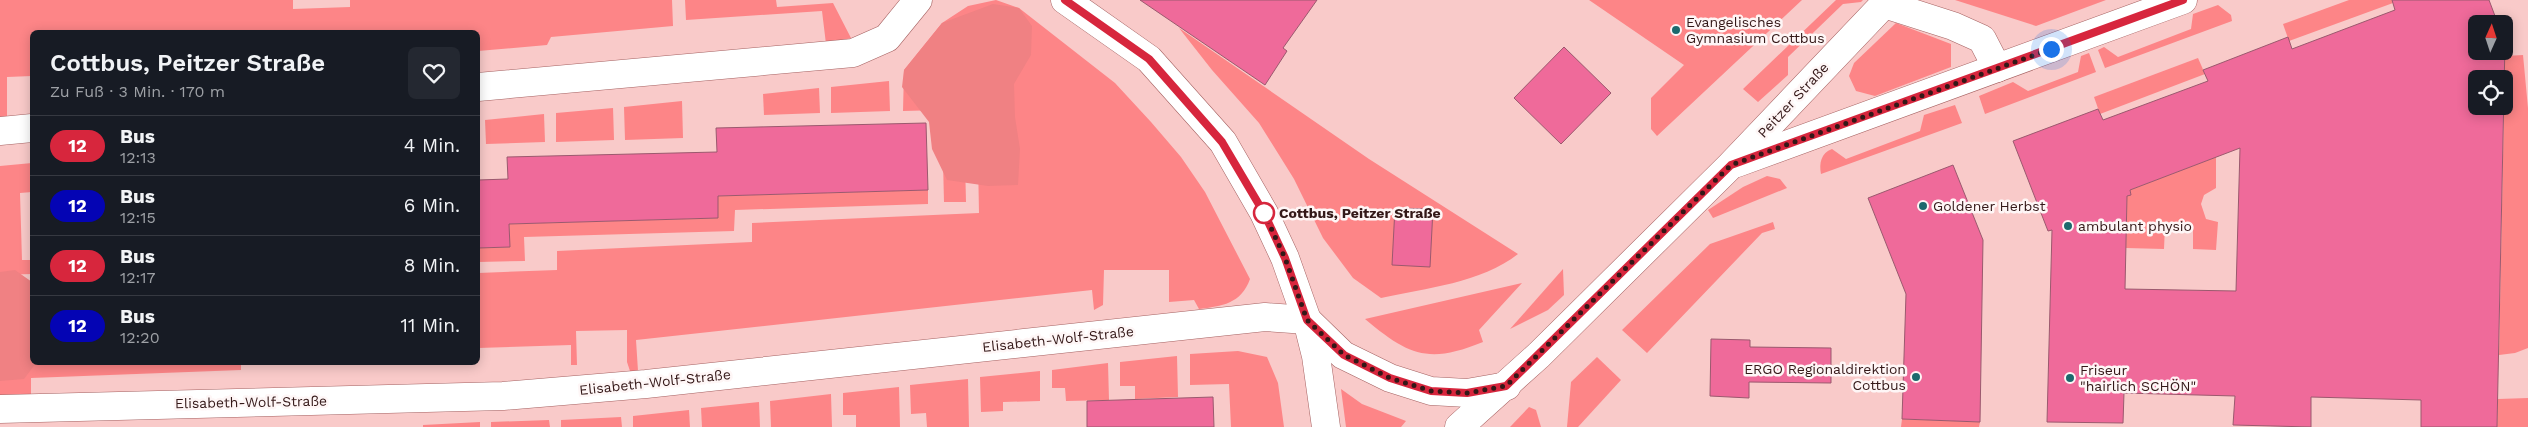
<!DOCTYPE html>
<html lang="de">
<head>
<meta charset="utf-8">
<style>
	body { margin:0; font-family:"Work Sans",sans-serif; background:#242831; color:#f1f3f6; height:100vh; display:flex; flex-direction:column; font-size:19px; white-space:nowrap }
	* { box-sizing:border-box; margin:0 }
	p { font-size:16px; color:#9ea1a6 }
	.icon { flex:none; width:28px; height:28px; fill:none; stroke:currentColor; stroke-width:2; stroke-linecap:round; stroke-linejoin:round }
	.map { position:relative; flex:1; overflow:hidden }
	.drawer { position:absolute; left:30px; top:30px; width:450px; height:335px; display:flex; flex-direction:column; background:#171b24; border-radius:8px; box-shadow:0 2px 12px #0003 }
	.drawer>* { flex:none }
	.badge { padding:0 10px; border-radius:16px; font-size:18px; line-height:32px }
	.needle { width:32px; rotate:3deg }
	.buttons { position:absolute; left:2468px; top:15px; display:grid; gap:10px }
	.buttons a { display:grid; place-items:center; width:45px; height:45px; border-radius:8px; background:#171b24; box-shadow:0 2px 12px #0003; font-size:25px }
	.you { position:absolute; width:25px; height:25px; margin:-12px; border:4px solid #fff; border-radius:50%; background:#1a73e8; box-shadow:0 0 0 8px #1a73e833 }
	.map>.badge { position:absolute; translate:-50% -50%; box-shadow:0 0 0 2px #fff }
	.round { display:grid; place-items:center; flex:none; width:52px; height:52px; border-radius:8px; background:#242831 }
	.headline { display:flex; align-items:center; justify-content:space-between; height:85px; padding:0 20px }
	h1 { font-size:24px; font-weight:600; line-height:38px }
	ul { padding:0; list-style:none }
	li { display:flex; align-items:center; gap:15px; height:60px; padding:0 20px; border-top:1px solid #363941 }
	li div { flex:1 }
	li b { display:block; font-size:19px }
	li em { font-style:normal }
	li .badge { min-width:55px; font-weight:700; text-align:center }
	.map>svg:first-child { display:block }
	.green { fill:#fd8587 }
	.forest { fill:#f08183 }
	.building { fill:#ef6a9a; stroke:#9b596e; fill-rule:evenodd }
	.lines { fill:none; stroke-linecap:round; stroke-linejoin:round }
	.minor-casing { stroke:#a56161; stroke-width:29 }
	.minor { stroke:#fff; stroke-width:28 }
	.line-casing { stroke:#fff; stroke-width:11 }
	.line { stroke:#d7263d; stroke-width:8 }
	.walk { stroke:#341818; stroke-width:5; stroke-dasharray:0 9 }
	.poi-dot { fill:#1c696d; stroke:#fef6f6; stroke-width:2 }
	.stop-dot { fill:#fff; stroke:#d7263d; stroke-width:2.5 }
	.labels { text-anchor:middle; stroke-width:5; stroke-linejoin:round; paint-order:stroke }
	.poi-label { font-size:14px; fill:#341818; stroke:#fef6f6; text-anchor:start }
	.street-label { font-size:14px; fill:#341818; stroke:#fef6f6 }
	.stop-label { font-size:14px; font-weight:bold; fill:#341818; stroke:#fef6f6; text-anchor:start }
</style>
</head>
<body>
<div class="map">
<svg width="2528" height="427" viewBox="0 0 2528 427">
	<rect width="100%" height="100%" fill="#f9cac9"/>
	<!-- green -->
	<g class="green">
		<path d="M0,0H293V9L350,7V0H672L673,26L551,37L547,45L478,51V32H32V76L7,77V120L0,119Z"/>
		<path d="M685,0H776L777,7L833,3L851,38L826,44L822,11L686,20Z"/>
		<path d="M996,0L1019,8L1115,83L1151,122L1181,157L1205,192L1250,279C1241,304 1222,306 1199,309L1194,300L1169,302V270H1104L1103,305L1094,310L1092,290L636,340L638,371H630L627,362V330L576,331L577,365H571V345L478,348V273L557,270V251L752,242V223L979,213L977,109L903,111L904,70L942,23L968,6Z"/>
		<path d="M1589,0H1802L1657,136L1651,129V98L1684,65Z"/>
		<path d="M1836,0H1863L1861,2L1843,4L1788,57V75L1758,102L1743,89Z"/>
		<path d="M1955,0H2106L2036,26Z"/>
		<path d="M2349,0H2392L2393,3L2289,41L2283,24Z"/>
		<path d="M2218,5L2231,15L2232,21L2105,68L2098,50L2104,47L2118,57L2191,29L2193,14Z"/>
		<path d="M1896,23L1951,44V67L1875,96L1856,91L1849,76L1854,63Z"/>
		<path d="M1179,28L1369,159L1518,254C1481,283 1426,288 1381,298L1353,278L1323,238L1294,179L1259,123L1212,70Z"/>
		<path d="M2089,53L2096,72L1985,114L1979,96L2013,82L2028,91L2078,72L2081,56Z"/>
		<path d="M2523,55L2528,108V348L2515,353L2499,355L2505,56Z"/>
		<path d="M2198,58L2205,74L2100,114L2094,97Z"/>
		<path d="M889,81L890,111L831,113V87Z"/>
		<path d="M819,88L820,113L764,115L763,94Z"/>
		<path d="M682,101L683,138L625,140L624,107Z"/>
		<path d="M1955,105L1962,123L1821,174C1819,163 1821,153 1832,149L1846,159L1920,131L1924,115Z"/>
		<path d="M613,108L614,140L556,142V113Z"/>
		<path d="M544,114L545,142L486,144L485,120Z"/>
		<path d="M942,121H964L966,202H944Z"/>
		<path d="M2216,157V188L2204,195L2201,204L2206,219L2218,222L2216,250L2193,249V227L2165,226L2164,249L2126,248L2127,196L2131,195L2130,190Z"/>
		<path d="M32,163V192L20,193L22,260H32V274L0,275V166Z"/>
		<path d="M1767,176L1780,179L1787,188L1713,218L1708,210L1743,187Z"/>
		<path d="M928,190V204L735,210L734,231L524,237L525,261L478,262V248L510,247L509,224L718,218V196Z"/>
		<path d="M1773,222L1775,229L1762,233L1647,353L1622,330L1710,244Z"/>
		<path d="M1563,269L1564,295L1548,310L1510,329Z"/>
		<path d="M1522,283L1479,330L1483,342C1429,364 1409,356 1365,319Z"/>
		<path d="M0,290L32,362H241V370L31,378V395H0Z"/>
		<path d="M1238,351L1267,357L1278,383L1284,427H1231L1229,384L1190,385V354Z"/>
		<path d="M1177,356L1178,397L1135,399V386H1120V362Z"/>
		<path d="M1597,357L1621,380L1578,427H1567L1571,382Z"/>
		<path d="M1108,363L1109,400L1066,401L1065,388H1052V370Z"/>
		<path d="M1040,371V401L1003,402V411L981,412L980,377Z"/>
		<path d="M968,379L969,427H927L926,413L911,414L910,385Z"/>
		<path d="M899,387L900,427H856V415H843V393Z"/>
		<path d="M1341,389L1362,404L1406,421L1401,427H1346Z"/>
		<path d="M831,394L832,427H771L770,401Z"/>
		<path d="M2528,398V427H2497L2498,399Z"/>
		<path d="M759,402L760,427H702L701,408Z"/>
		<path d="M1529,407L1536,410L1541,427H1510Z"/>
		<path d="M689,410L690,427H633V416Z"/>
		<path d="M621,417L622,427H561V420Z"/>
		<path d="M1902,419L1980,422L1979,427H1901Z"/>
		<path d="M549,420L550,427H491V422Z"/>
		<path d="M480,422V427H423V425Z"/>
	</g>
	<!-- forest -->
	<g class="forest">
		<path d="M993,4L1019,8L1032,26L1031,55L1014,84L1015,117L1020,149L1018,185L988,186L947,180L932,149L929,122L902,87L904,70L942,23Z"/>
		<path d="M15,270L32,282V362L36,363L24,379L0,381V272Z"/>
	</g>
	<!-- building -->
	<g class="building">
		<path d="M1140,0H1317L1283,48L1287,51L1265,85Z"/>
		<path d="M2392,0H2489L2498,24H2476V51H2504V38L2505,42L2497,427H2421V400L2311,397V427L2233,425L2235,396L2124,393L2123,423L2047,422L2052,230L2048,231L2013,141L2098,109L2103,120L2208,81L2203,70L2288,37L2292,49L2395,10ZM2476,79H2504V106H2476ZM2240,148L2236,291L2125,289L2127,196L2131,195L2130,190Z"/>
		<path d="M1564,47L1611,93L1561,144L1514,98Z"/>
		<path d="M926,123L928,190L718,196V218L509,224L510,247L478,248V180L508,179L507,157L717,152L716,128Z"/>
		<path d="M1953,165L1983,240L1980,422L1902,419L1906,294L1868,198Z"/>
		<path d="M1395,208L1433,209L1430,267L1392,265Z"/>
		<path d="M1711,339L1750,340V347L1831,348V383L1749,382V398L1710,396Z"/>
		<path d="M1213,397L1214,427H1087V401Z"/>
	</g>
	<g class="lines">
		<!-- minor casing -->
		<g class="minor-casing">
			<g id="minor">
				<path d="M1065,0L1149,59L1223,142L1264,213L1285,258L1307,320L1316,356L1326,427"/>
				<path d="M1884,4L1953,26L1982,39L1997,68"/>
				<path d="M478,87L853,53L887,38L918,0"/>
				<path d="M0,131L32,128"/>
				<path d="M1737,163L2183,0"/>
				<path d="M0,409L503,396L646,384L1265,317L1307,320L1343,355L1390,378L1431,391L1467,393L1507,386"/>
				<path d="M1459,427L1539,355L1731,165L1888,0"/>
			</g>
		</g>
		<!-- minor -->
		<use href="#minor" class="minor"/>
	</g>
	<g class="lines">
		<!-- line casing -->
		<g class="line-casing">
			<path id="line" d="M1065,0L1149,59L1222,142L1264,213L1285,258L1307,320L1344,355L1390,378L1431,391L1467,393L1506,386L1731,165L2183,0"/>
		</g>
		<!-- line -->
		<use href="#line" class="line"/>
		<!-- walk -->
		<path class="walk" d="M1264,213L1285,258L1307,320L1344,355L1390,378L1431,391L1467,393L1506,386L1731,165L2051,49"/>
	</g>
	<!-- markers -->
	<g class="poi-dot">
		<circle cx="1676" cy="30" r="5"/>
		<circle cx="1923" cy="206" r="5"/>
		<circle cx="2068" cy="226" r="5"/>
		<circle cx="1916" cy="377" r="5"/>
		<circle cx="2070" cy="378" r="5"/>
	</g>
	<circle class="stop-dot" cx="1264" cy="213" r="10"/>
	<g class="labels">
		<!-- poi labels -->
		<g class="poi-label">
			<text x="1686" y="27">Evangelisches<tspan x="1686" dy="16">Gymnasium Cottbus</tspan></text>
			<text x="1933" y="211">Goldener Herbst</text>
			<text x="2078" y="231">ambulant physio</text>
			<text x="1906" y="374" text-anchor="end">ERGO Regionaldirektion<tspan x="1906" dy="16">Cottbus</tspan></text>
			<text x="2080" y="375">Friseur<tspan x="2080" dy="16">"hairlich SCHÖN"</tspan></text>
		</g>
		<!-- street labels -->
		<g class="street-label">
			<text transform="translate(1793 100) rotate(-47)" y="5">Peitzer Straße</text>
			<text transform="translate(1058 339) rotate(-6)" y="5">Elisabeth-Wolf-Straße</text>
			<text transform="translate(655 382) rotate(-6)" y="5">Elisabeth-Wolf-Straße</text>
			<text transform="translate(251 402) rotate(-1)" y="5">Elisabeth-Wolf-Straße</text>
		</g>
		<!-- stop labels -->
		<g class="stop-label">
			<text x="1279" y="218">Cottbus, Peitzer Straße</text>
		</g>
	</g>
</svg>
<div class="buttons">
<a><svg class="needle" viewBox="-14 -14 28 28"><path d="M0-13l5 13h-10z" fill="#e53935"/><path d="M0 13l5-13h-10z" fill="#9ea1a6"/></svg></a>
<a><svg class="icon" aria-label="locate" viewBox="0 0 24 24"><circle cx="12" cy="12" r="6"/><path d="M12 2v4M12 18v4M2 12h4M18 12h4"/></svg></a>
</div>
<div class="you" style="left:2051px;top:49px"></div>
<section class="drawer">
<div class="headline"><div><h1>Cottbus, Peitzer Straße</h1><p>Zu Fuß · 3 Min. · 170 m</p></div><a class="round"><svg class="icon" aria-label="heart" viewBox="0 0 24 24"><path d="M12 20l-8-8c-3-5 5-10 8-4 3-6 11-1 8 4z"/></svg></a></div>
<ul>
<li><span class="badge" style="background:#d7263d;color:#fff">12</span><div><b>Bus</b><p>12:13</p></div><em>4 Min.</em></li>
<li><span class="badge" style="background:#0404b4;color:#fff">12</span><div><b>Bus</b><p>12:15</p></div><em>6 Min.</em></li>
<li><span class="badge" style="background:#d7263d;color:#fff">12</span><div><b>Bus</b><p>12:17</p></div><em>8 Min.</em></li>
<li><span class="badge" style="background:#0404b4;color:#fff">12</span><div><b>Bus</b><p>12:20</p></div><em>11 Min.</em></li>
</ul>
</section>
</div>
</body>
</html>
